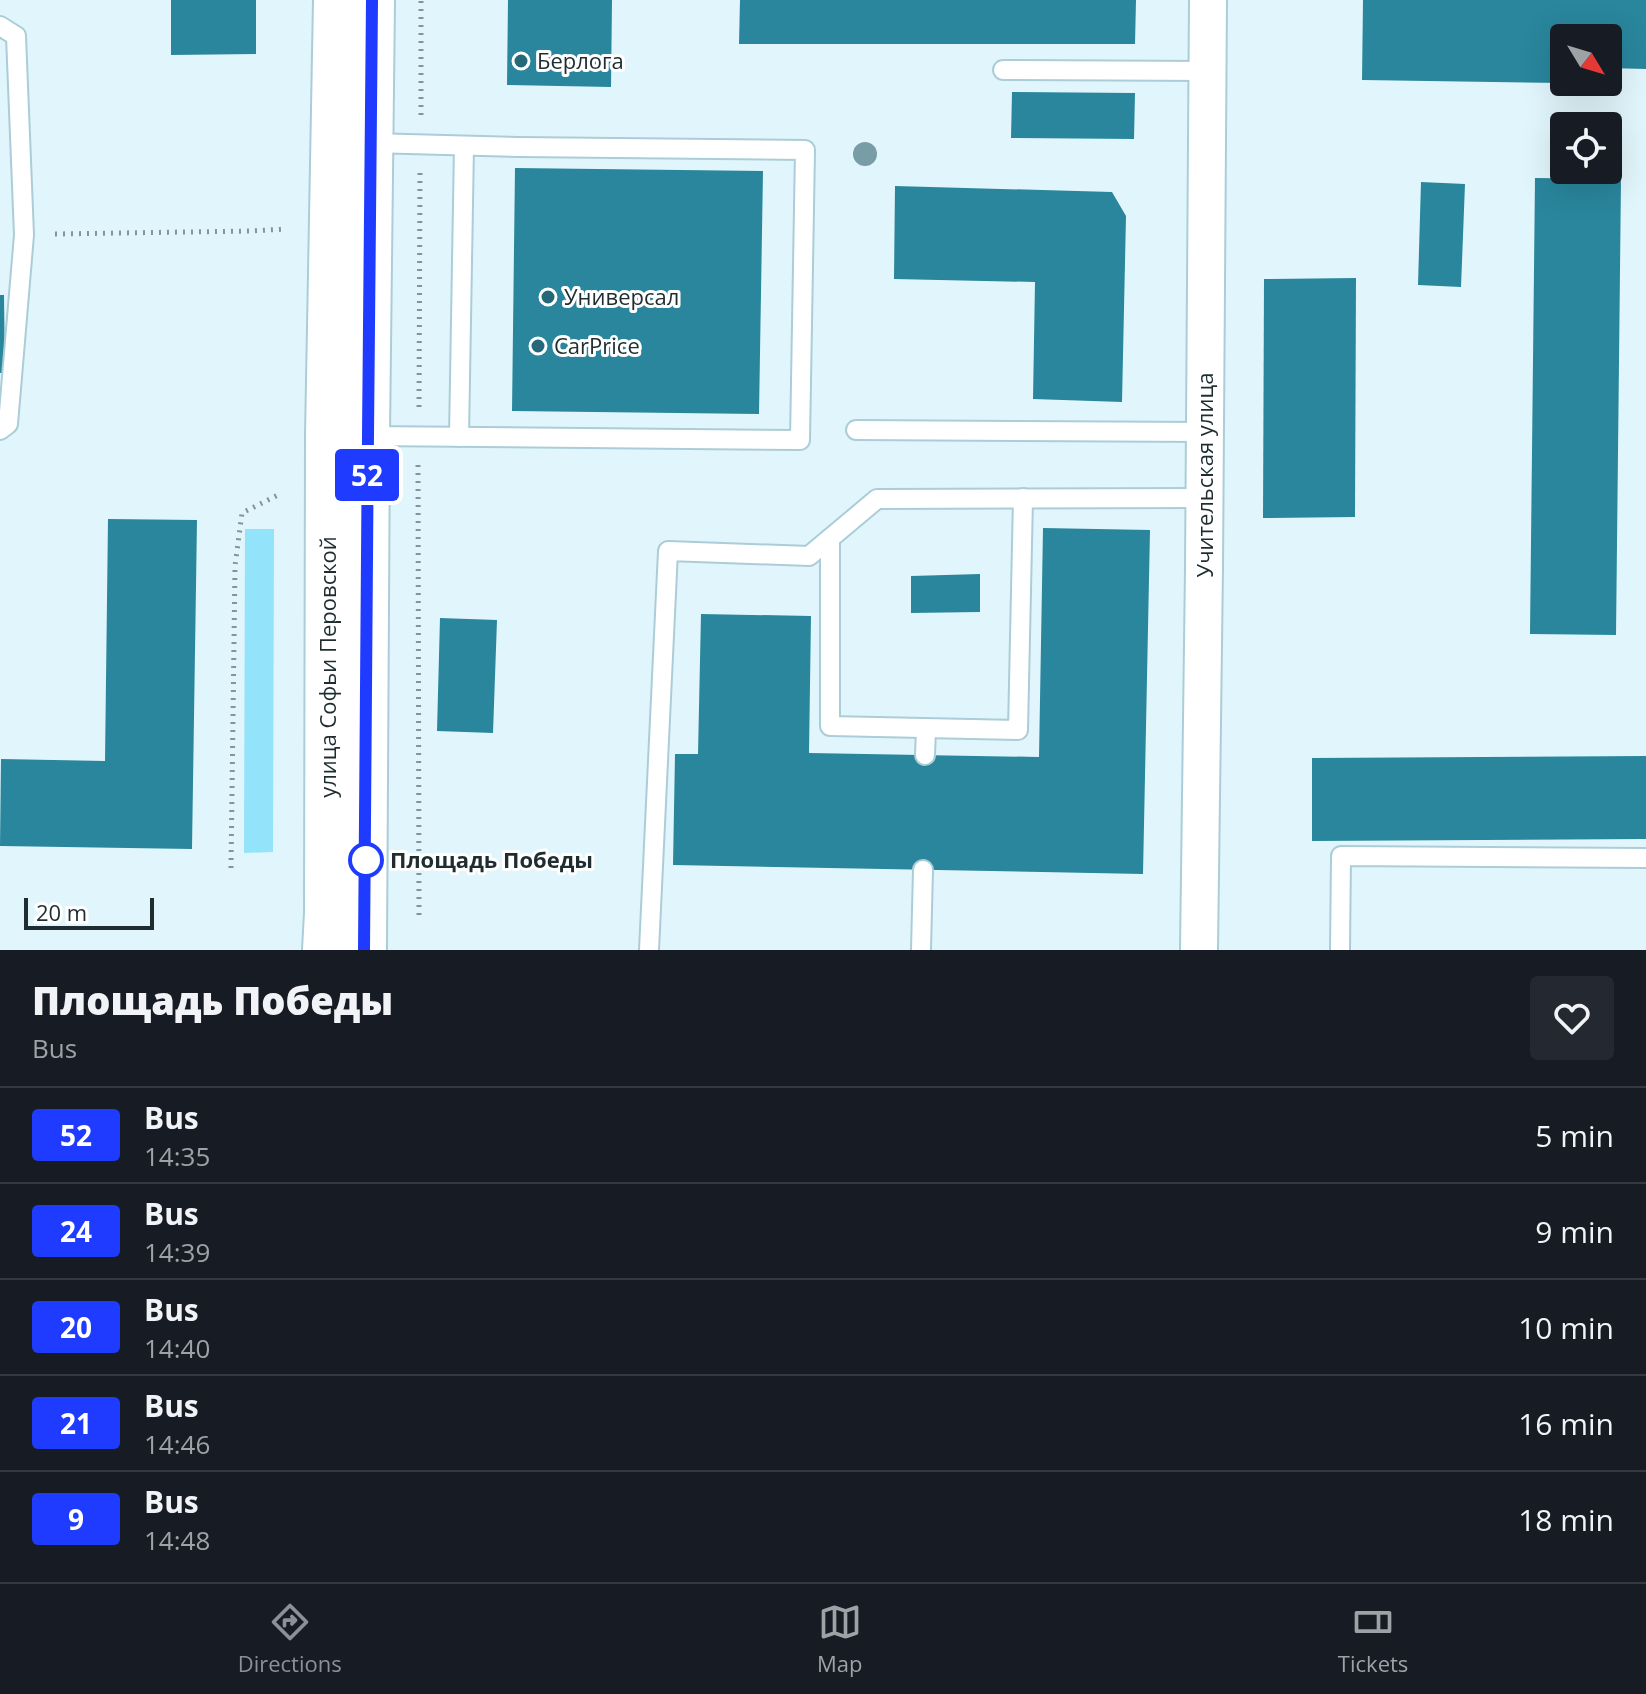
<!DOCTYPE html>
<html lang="en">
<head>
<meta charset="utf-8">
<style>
	body { margin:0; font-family:"Open Sans",sans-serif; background:#242831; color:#f1f3f6; height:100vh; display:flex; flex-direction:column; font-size:30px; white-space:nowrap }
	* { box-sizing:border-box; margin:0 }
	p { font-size:26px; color:#9ea1a6 }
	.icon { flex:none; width:44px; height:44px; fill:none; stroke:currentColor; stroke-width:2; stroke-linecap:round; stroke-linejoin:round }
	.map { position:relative; height:950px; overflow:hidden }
	.drawer { display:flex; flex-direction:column; background:#171b24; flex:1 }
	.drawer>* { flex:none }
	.badge { padding:0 16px; border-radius:6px; font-size:28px; line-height:52px }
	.needle { width:52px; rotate:128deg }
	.controls { position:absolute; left:1550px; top:24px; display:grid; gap:16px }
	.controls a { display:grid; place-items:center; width:72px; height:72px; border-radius:8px; background:#171b24; box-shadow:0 8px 32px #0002; font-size:40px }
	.scale { position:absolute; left:24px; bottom:20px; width:130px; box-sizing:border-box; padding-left:8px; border:4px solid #1f2d31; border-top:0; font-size:22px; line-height:28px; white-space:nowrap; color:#1f2d31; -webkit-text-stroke:6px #fff; paint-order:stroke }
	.map>.badge { position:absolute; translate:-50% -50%; box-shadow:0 0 0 4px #fff }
	.round { display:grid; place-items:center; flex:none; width:84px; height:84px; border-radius:8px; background:#242831 }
	.headline { display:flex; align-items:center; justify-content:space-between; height:136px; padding:0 32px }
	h1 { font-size:38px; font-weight:800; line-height:60px }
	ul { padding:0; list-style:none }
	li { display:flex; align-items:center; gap:24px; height:96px; padding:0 32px; border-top:2px solid #363941 }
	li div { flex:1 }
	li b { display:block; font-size:30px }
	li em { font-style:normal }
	li .badge { min-width:88px; font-weight:700; text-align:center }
	.menu { display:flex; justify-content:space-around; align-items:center; height:112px; border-top:2px solid #363941; background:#171b24; font-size:22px; color:#9ea1a6 }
	.menu a { display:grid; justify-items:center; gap:4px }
	.menu .active { color:#8c9099 }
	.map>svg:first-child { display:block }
	.green { fill:#93e3fa }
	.building { fill:#29869d }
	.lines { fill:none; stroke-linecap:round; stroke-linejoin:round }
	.lane-casing { stroke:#abcdd7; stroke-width:22 }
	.street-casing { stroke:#abcdd7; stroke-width:40 }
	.primary-casing { stroke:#abcdd7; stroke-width:48 }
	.path { stroke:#83959a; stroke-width:5; stroke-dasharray:2 6; stroke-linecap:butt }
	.lane { stroke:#fff; stroke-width:18 }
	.street { stroke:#fff; stroke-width:36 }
	.primary { stroke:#fff; stroke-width:44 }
	.tree { fill:#789da7 }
	.line-casing { stroke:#fff; stroke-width:18 }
	.line { stroke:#1f3bff; stroke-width:12 }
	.poi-dot { fill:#246879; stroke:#fff; stroke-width:3 }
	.stop-dot { fill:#fff; stroke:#1f3bff; stroke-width:4 }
	.labels { text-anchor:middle; stroke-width:6; stroke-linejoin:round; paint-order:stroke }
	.poi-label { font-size:22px; fill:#1f2d31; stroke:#fff; text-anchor:start }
	.street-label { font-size:22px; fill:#1f2d31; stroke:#fff }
	.stop-label { font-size:22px; font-weight:bold; fill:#1f2d31; stroke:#fff; text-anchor:start }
</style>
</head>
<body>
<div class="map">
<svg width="1646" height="950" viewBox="0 0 1646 950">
	<rect width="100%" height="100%" fill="#e1f6fc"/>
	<!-- green -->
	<path class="green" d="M245,529H274L273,852L244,853Z"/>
	<!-- building -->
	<g class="building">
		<path d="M171,0H256V54L171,55Z"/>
		<path d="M508,0H612L611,87L507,85Z"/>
		<path d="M740,0H1136L1135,44H739Z"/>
		<path d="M1363,0H1646V69L1608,68V38H1564V83L1362,80Z"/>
		<path d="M1012,92L1135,93L1134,139L1011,138Z"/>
		<path d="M515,168L763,171L759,414L512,411Z"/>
		<path d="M1535,178L1621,179L1616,635L1530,634Z"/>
		<path d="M1421,182L1465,184L1461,287L1418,285Z"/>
		<path d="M895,186L1112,192L1126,216L1122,402L1033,399L1035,282L894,279Z"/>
		<path d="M1356,278L1355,517L1263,518L1264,279Z"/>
		<path d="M0,295H4L5,373H0Z"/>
		<path d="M108,519L197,520L192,849L0,846L1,759L105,761Z"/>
		<path d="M1043,528L1150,530L1143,874L673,865L675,754H698L701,614L811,616L809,753L1039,757Z"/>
		<path d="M980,574V612L911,613V576Z"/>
		<path d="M440,618L497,620L493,733L437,731Z"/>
		<path d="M1646,756V839L1312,841V758Z"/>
	</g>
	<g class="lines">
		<!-- lane casing -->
		<g class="lane-casing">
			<g id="lane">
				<path d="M0,26L16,36L24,235L8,424L0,430"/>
				<path d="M1003,70L1208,71"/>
				<path d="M856,430L1205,432"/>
				<path d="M367,436L800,440L805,150L518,147L370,143"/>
				<path d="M459,437L464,146"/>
				<path d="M830,539V726L1018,730L1023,498"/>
				<path d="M925,755L926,729"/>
				<path d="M649,950L668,551L809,556L877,499L1204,498"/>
				<path d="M921,950L923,870"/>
				<path d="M1340,950L1341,856L1646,858"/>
			</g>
		</g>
		<!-- street casing -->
		<g class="street-casing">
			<path id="street" d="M1199,950L1204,568L1208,0"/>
		</g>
		<!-- primary casing -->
		<g class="primary-casing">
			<g id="primary">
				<path d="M325,950L327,913L328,436L336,0"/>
				<path d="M364,950L367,436L372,0"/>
			</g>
		</g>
		<!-- path -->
		<g class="path">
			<path d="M421,115V0"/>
			<path d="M55,234L250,231L286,229"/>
			<path d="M419,407L420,173"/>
			<path d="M418,465L419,920"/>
			<path d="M231,868L235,566L242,513L280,494"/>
		</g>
		<!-- lane -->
		<use href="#lane" class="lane"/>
		<!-- street -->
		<use href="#street" class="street"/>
		<!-- primary -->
		<use href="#primary" class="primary"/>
	</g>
	<!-- trees -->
	<circle class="tree" cx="865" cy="154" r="12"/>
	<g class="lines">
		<!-- line casing -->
		<g class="line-casing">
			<path id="line" d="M364,950C367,633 368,317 372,0"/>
		</g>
		<!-- line -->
		<use href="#line" class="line"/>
	</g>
	<!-- markers -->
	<g class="poi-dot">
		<circle cx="521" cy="61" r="8"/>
		<circle cx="548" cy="297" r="8"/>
		<circle cx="538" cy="346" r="8"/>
	</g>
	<circle class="stop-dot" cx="366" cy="860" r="16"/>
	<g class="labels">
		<!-- poi labels -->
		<g class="poi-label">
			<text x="537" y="69">Берлога</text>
			<text x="564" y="305">Универсал</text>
			<text x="554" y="354">CarPrice</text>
		</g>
		<!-- street labels -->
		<g class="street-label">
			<text transform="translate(1205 475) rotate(-90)" y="8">Учительская улица</text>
			<text transform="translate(328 667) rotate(-90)" y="8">улица Софьи Перовской</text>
		</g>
		<!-- stop labels -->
		<g class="stop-label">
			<text x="390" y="868">Площадь Победы</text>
		</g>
	</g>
</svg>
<div class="controls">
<a><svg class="needle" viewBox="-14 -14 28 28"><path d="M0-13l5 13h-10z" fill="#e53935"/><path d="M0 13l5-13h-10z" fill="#9ea1a6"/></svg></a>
<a><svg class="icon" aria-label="locate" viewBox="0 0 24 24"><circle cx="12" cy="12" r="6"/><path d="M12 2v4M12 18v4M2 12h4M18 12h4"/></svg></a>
</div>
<div class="scale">20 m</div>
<b class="badge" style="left:367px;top:475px;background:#1f3bff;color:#fff">52</b>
</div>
<section class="drawer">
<div class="headline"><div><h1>Площадь Победы</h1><p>Bus</p></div><a class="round"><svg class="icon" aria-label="heart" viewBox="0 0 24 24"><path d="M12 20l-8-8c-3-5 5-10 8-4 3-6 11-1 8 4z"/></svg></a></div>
<ul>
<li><span class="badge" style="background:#1f3bff;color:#fff">52</span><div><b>Bus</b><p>14:35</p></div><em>5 min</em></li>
<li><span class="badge" style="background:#1f3bff;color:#fff">24</span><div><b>Bus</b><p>14:39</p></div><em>9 min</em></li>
<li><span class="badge" style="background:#1f3bff;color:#fff">20</span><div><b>Bus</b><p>14:40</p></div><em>10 min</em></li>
<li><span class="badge" style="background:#1f3bff;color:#fff">21</span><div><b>Bus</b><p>14:46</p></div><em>16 min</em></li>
<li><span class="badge" style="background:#1f3bff;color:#fff">9</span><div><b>Bus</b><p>14:48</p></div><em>18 min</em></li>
</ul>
</section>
<nav class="menu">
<a class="active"><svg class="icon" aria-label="directions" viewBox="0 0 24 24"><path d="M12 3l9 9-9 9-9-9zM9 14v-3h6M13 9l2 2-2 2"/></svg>Directions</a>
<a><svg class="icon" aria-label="map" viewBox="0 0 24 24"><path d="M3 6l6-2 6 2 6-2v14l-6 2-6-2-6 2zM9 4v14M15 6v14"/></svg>Map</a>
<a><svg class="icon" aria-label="tickets" viewBox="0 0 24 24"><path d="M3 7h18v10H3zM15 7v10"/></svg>Tickets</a>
</nav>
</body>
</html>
